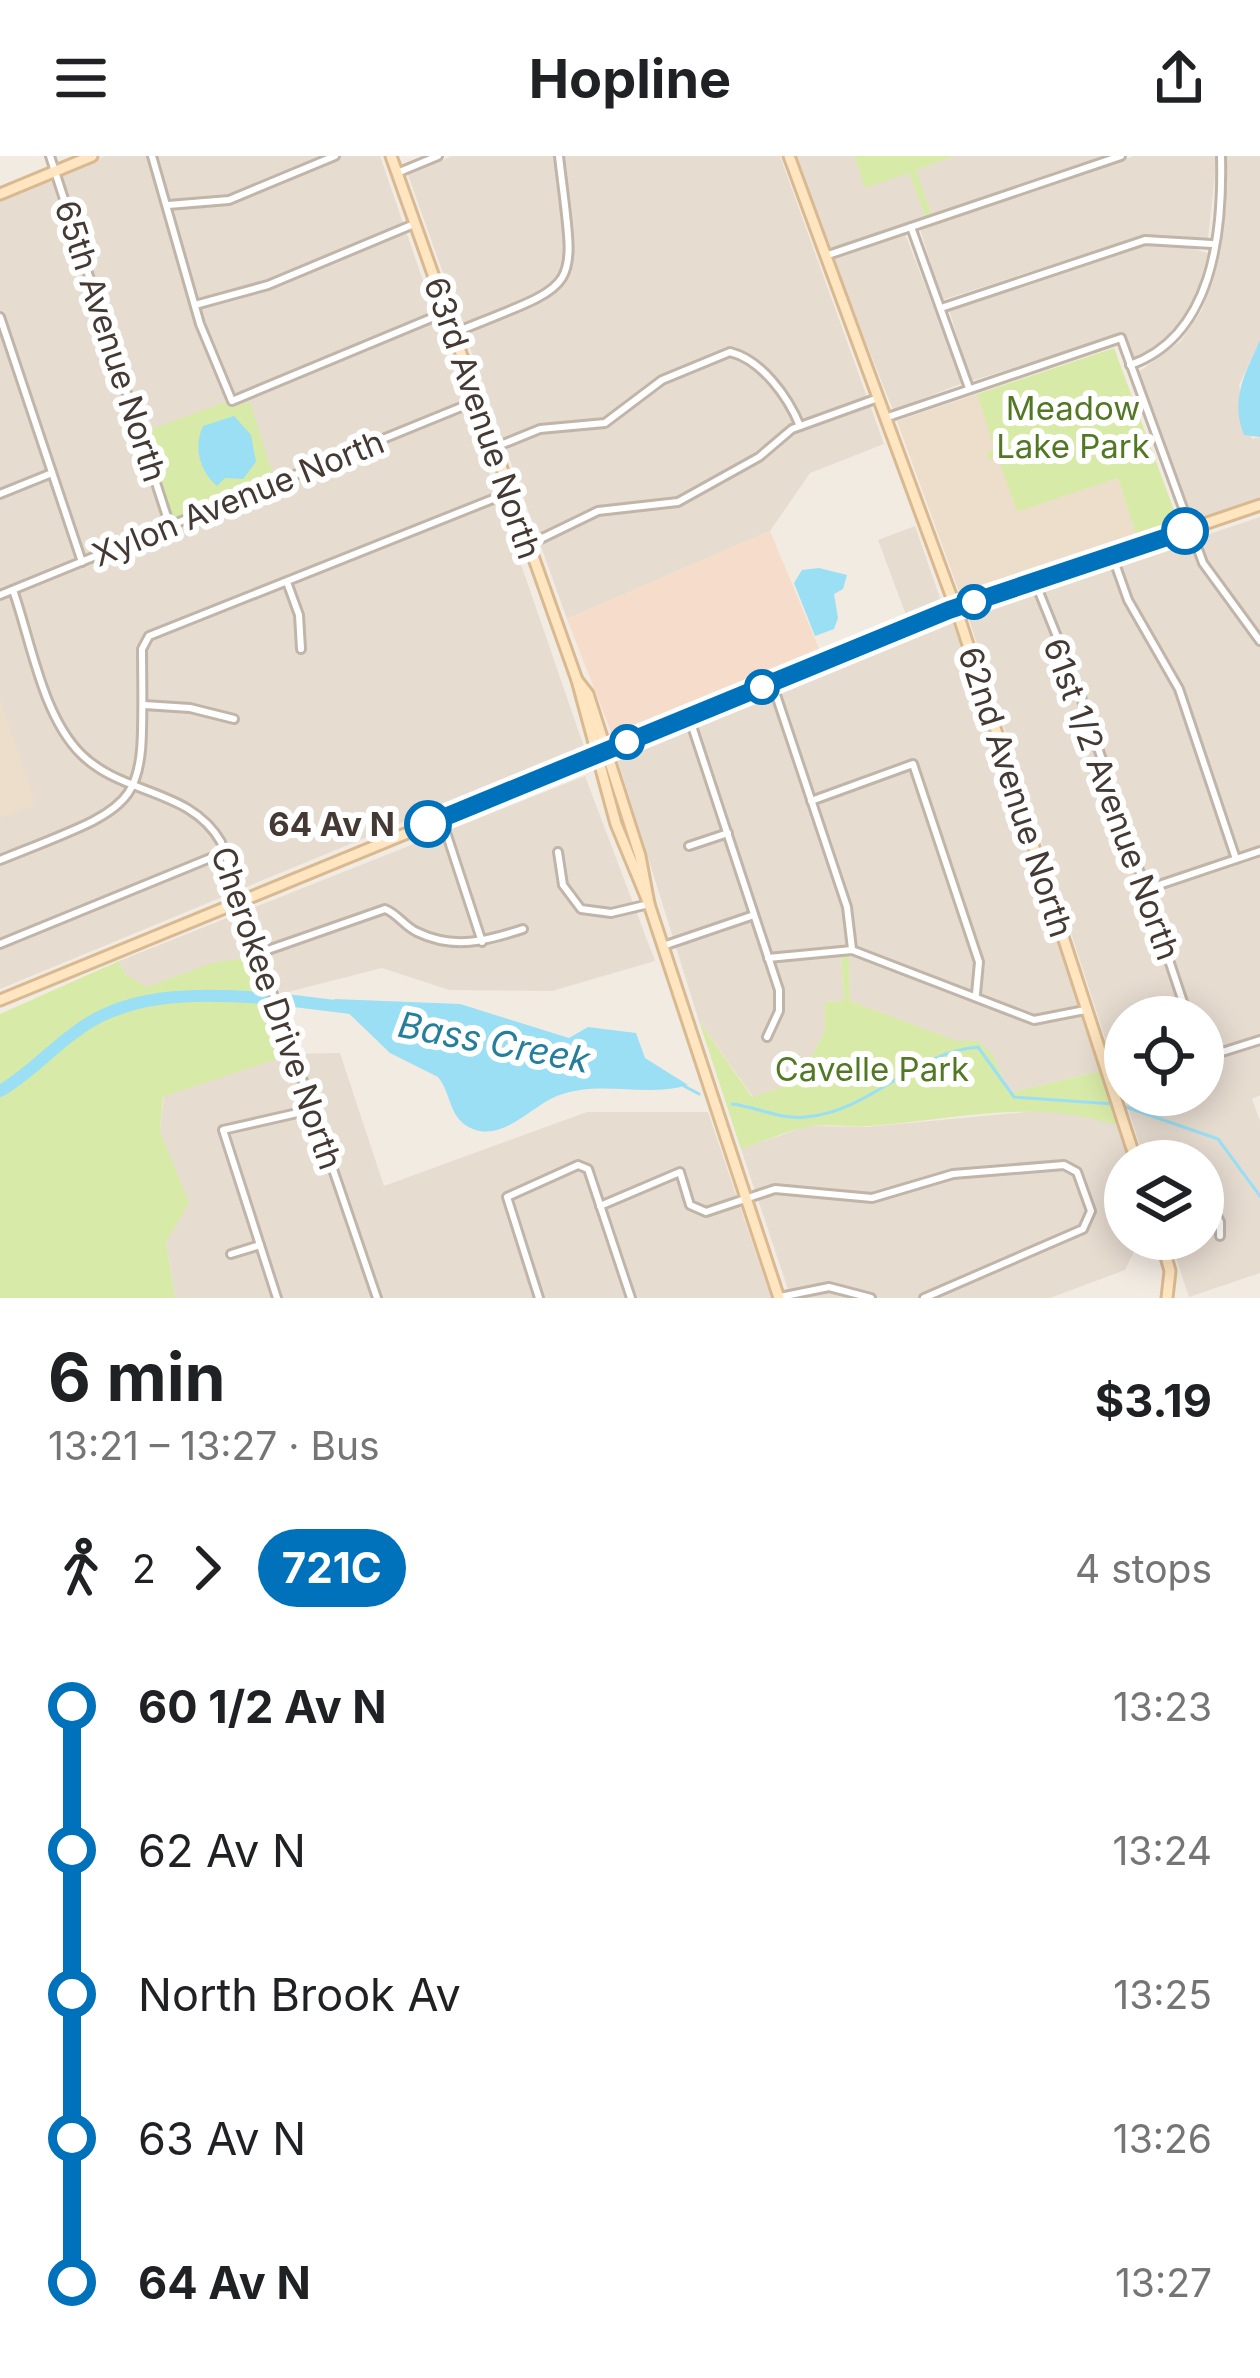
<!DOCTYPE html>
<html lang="en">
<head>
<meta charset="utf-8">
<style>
	body { margin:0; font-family:Inter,sans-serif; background:#f2f2f2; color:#202124; height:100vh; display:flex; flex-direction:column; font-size:45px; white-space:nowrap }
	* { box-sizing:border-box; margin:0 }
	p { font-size:39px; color:#757577 }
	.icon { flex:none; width:66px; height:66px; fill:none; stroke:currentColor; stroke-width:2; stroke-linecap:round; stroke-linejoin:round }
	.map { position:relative; height:1142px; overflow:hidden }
	.details { display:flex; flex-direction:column; background:#fff; flex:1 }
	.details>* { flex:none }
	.badge { padding:0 24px; border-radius:39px; font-size:42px; line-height:78px }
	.fabs { position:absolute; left:1104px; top:840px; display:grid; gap:24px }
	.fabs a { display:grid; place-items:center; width:120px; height:120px; border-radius:50%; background:#fff; box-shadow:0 6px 30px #0003; font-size:60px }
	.map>.badge { position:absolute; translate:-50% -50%; box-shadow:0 0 0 6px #fff }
	.legs { display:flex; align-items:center; gap:18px; height:132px; padding:0 48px; font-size:39px }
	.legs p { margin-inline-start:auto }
	.overview { display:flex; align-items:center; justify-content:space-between; height:204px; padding:0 48px }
	h1 { font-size:66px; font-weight:700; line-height:90px }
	ul { padding:0 48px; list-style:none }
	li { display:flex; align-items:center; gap:42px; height:144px; font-size:45px }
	li i { display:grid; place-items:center; width:18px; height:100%; margin:0 15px; background:currentColor }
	li i::after { content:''; width:30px; height:30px; margin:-15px; border:9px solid; border-radius:50%; background:#fff }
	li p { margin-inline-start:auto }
	li:first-child i { background:linear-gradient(#0000 50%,currentColor 0) }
	li:last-child i { background:linear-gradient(currentColor 50%,#0000 0) }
	header { display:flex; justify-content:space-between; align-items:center; height:156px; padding:0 48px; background:#fff; font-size:54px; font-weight:700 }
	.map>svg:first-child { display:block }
	.residential { fill:#e7dcd0; fill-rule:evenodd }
	.commercial { fill:#f6ddcb }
	.education { fill:#edddcb }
	.green { fill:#d8eaa8 }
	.water { fill:#9adff4 }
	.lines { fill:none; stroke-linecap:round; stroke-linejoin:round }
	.stream { stroke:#9adff4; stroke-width:3 }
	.river { stroke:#9adff4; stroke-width:12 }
	.street-casing { stroke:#c1b4a8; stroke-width:12 }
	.secondary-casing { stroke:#d9b991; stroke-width:15 }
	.street { stroke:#fff; stroke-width:6 }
	.secondary { stroke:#ffe5c0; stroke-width:9 }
	.line-1-casing { stroke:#fff; stroke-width:27 }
	.line-1 { stroke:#0072bc; stroke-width:18 }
	.stop-1-dot { fill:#fff; stroke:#0072bc; stroke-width:6 }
	.labels { text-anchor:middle; stroke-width:12; stroke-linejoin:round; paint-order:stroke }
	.street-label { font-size:33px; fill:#443a33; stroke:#fff }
	.park-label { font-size:33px; fill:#527823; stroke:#fff }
	.stop-label { font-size:33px; font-weight:bold; fill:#443a33; stroke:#fff; text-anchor:end }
	.water-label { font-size:36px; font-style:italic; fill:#247f9c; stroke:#fff }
</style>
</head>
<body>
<header><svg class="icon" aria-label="menu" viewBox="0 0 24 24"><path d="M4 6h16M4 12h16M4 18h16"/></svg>Hopline<svg class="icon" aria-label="share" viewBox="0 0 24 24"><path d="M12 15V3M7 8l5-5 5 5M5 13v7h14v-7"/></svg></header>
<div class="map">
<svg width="1260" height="1142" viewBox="0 0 1260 1142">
	<rect width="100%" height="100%" fill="#f2ebe2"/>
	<!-- residential -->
	<g class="residential">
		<path d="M105,0H380L584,591L0,833V43Z"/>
		<path d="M452,0H780L884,288L810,317L770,375L567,463L408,19Z"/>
		<path d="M795,0H854L866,31L909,16L926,62L831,92Z"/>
		<path d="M955,0H1110L932,60L915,14Z"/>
		<path d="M1134,0H1217L1208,83L1136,82L942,144L920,73Z"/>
		<path d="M1225,0H1260V184L1239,229L1252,283L1260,281V342L1194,365L1137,217L1180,186L1202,154L1212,124Z"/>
		<path d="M905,78L963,227L893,254L833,104Z"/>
		<path d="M1172,87L1208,97L1191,158L1163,190L1132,203L1119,179L971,225L949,154L1131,92Z"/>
		<path d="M1260,361V939L1252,943L1260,965V1117L1189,1141L1170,1083H1203V1005H1145L968,460ZM1125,861H1203V939H1125Z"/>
		<path d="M915,370L941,445L906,459L878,384Z"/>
		<path d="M954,465L1100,915L1009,937L993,899L850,845L849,801H841L844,845L825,846V874L799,926L753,941L699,865L617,602Z"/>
		<path d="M585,620L655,805L552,835L449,834L382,812L280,838L269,803L257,800L136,842L119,805Z"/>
		<path d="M340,897L384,1030L587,956H708L771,1142H175L166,1086L160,975L165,930L291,898Z"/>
		<path d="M1048,954L1083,958L1119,970L1129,1005L1125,1083H1140L1125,1114L1050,1142H791L741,993L808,970L867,971Z"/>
	</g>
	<!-- commercial -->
	<path class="commercial" d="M770,375L820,495L612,578L567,463Z"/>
	<!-- education -->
	<g class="education">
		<path d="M977,238L1017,356L1118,322L1136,379L960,438L897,265Z"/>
		<path d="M0,542L36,648L0,662Z"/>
	</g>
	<!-- green -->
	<g class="green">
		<path d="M854,0H955L916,14L932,60L926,62L909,17L865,32Z"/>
		<path d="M1114,192L1178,365L1136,379L1118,322L1017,356L998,302L989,304L987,296L995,293L977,238Z"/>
		<path d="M225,246L233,251L250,246L274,323L173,365L144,276Z"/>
		<path d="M257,800L291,898L163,941L160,975L189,1047L166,1086L175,1142H0V858L119,805L125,818L147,831L212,807Z"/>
		<path d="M841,800L849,801L850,845L957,885H978L993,899L1009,937L1100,915L1119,970C1036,941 953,964 869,970C847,972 824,966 803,972C782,977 762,986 741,993L699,865L752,941L799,926L825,874V846L844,845Z"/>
	</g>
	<!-- water -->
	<g class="water">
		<path d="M1260,184V281L1244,279C1230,243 1245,218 1260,184Z"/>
		<path d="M234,260L251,279L256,306L243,323L225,322L217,330C200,315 193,292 203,270Z"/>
		<path d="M819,412L847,419L843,433L834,438L838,462L834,473L815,480L794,427L802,414Z"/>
		<path d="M334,843L460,848L569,882L588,871L636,877L645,902L688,929C645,942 600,923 557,940C530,951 504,985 473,973C448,963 453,940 438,921L390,897Z"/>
	</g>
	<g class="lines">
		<!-- stream -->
		<g class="stream">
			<path d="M684,930L699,938"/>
			<path d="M732,948C757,951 781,964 806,961C872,955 913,896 978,891L1014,941L1114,948"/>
			<path d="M1123,950L1218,983L1260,1040"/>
		</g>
		<!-- river -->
		<g class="river">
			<path d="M286,844L351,852"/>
			<path d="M0,935C28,919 48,896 74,877C126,836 198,837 262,842"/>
		</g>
		<!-- street casing -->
		<g class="street-casing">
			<g id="street">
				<path d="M50,0L170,370"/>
				<path d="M152,0L200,168L232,245L446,156"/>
				<path d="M397,17L438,0"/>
				<path d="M168,49L229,44L335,0"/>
				<path d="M911,71L969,232"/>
				<path d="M825,100L1121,0"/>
				<path d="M195,149L268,129L414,68"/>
				<path d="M941,152L1145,84L1212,88"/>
				<path d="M0,161L82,406"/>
				<path d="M456,176C587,123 575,140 559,0"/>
				<path d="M1130,209C1213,180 1223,77 1221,0"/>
				<path d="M885,262L1121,182L1203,407L1260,485"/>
				<path d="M493,292L540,273L605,267L662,224L730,196C762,204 788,241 800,270"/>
				<path d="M0,338L52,317"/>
				<path d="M528,389L598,355L678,346L759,301L792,273L878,242"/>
				<path d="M1112,399L1128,444L1179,533L1236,703"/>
				<path d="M287,426L299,459L301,493"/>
				<path d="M1035,426L1079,535L1188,861"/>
				<path d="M13,434C31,485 42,559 81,598C123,640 190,632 221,686L377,1142"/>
				<path d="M0,439L476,245"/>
				<path d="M772,527L847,751L852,793"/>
				<path d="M144,549L190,552L234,563"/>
				<path d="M689,561L779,834V855L767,881"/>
				<path d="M811,645L913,608L979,806L976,838"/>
				<path d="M442,664L482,786"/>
				<path d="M689,690L728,677"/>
				<path d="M558,696L563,729L581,753L611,757L649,748"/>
				<path d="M0,704C152,643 143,656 142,493L149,480L508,337"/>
				<path d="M1147,733L1260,695"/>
				<path d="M0,788L225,696"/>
				<path d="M663,790L754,759"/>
				<path d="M262,796L385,753C398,758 404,770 417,776C454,794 486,785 523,773"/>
				<path d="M768,802L852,794L1034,864L1085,854"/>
				<path d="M1203,902L1260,884"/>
				<path d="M1107,919L1125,918"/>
				<path d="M1203,1033L1220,1066V1080"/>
				<path d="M600,1050L680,1016L690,1049L706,1056L775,1033L872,1042L953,1018L1064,1009L1077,1016L1091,1055L1083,1073L924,1142"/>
				<path d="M231,1098L260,1089"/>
				<path d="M780,1141L829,1131L871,1142"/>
				<path d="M277,1142L223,974L315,953"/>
				<path d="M539,1142L507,1041L578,1009L588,1013L631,1142"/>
			</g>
		</g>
		<!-- secondary casing -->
		<g class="secondary-casing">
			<g id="secondary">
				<path d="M391,0L577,524L616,668L649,748L779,1142"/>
				<path d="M789,0L959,461L1136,1005"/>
				<path d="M0,38L92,0"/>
				<path d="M577,524L588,538L640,700L649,748"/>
				<path d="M0,844L949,455L1260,349"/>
				<path d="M1161,1083L1170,1115L1167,1142"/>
			</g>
		</g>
		<!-- street -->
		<use href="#street" class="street"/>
		<!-- secondary -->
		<use href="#secondary" class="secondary"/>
	</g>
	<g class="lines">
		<!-- line-1 casing -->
		<g class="line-1-casing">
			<path id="line-1" d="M428,668L949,454L1185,375"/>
		</g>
		<!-- line-1 -->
		<use href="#line-1" class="line-1"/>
	</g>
	<!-- markers -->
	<g class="stop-1-dot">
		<circle cx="1185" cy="375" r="21"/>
		<circle cx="974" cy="446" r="15"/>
		<circle cx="762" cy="531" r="15"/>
		<circle cx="627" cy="586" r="15"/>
		<circle cx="428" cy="668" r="21"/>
	</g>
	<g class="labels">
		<!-- street labels -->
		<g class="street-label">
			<text transform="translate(111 185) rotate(72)" y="12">65th Avenue North</text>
			<text transform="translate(483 262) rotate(71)" y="12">63rd Avenue North</text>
			<text transform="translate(238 342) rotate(-22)" y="12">Xylon Avenue North</text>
			<text transform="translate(1016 636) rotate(72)" y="12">62nd Avenue North</text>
			<text transform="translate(1112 643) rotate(70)" y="12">61st 1/2 Avenue North</text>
			<text transform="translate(277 852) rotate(71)" y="12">Cherokee Drive North</text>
		</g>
		<!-- park labels -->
		<g class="park-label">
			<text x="1073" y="264">Meadow<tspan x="1073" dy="38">Lake Park</tspan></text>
			<text x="872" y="925">Cavelle Park</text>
		</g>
		<!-- stop labels -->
		<g class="stop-label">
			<text x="395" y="680">64 Av N</text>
		</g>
		<!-- water labels -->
		<g class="water-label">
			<text transform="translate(494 886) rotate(11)" y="13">Bass Creek</text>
		</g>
	</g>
</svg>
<div class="fabs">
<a><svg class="icon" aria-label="locate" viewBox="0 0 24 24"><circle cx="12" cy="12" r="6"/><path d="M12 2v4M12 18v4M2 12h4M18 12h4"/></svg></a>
<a><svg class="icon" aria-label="layers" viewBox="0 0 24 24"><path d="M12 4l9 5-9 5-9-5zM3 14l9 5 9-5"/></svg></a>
</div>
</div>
<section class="details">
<div class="overview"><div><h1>6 min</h1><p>13:21 – 13:27 · Bus</p></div><b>$3.19</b></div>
<div class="legs"><svg class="icon" aria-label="walk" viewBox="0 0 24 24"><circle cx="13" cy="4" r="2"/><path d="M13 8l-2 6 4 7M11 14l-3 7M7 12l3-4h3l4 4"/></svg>2<svg class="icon" aria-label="forward" viewBox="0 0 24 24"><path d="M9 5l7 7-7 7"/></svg><b class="badge" style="background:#0072bc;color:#fff">721C</b><p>4 stops</p></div>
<ul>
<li><i style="color:#0072bc"></i><b>60 1/2 Av N</b><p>13:23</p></li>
<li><i style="color:#0072bc"></i><span>62 Av N</span><p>13:24</p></li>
<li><i style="color:#0072bc"></i><span>North Brook Av</span><p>13:25</p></li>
<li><i style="color:#0072bc"></i><span>63 Av N</span><p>13:26</p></li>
<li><i style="color:#0072bc"></i><b>64 Av N</b><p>13:27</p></li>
</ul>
</section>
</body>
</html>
